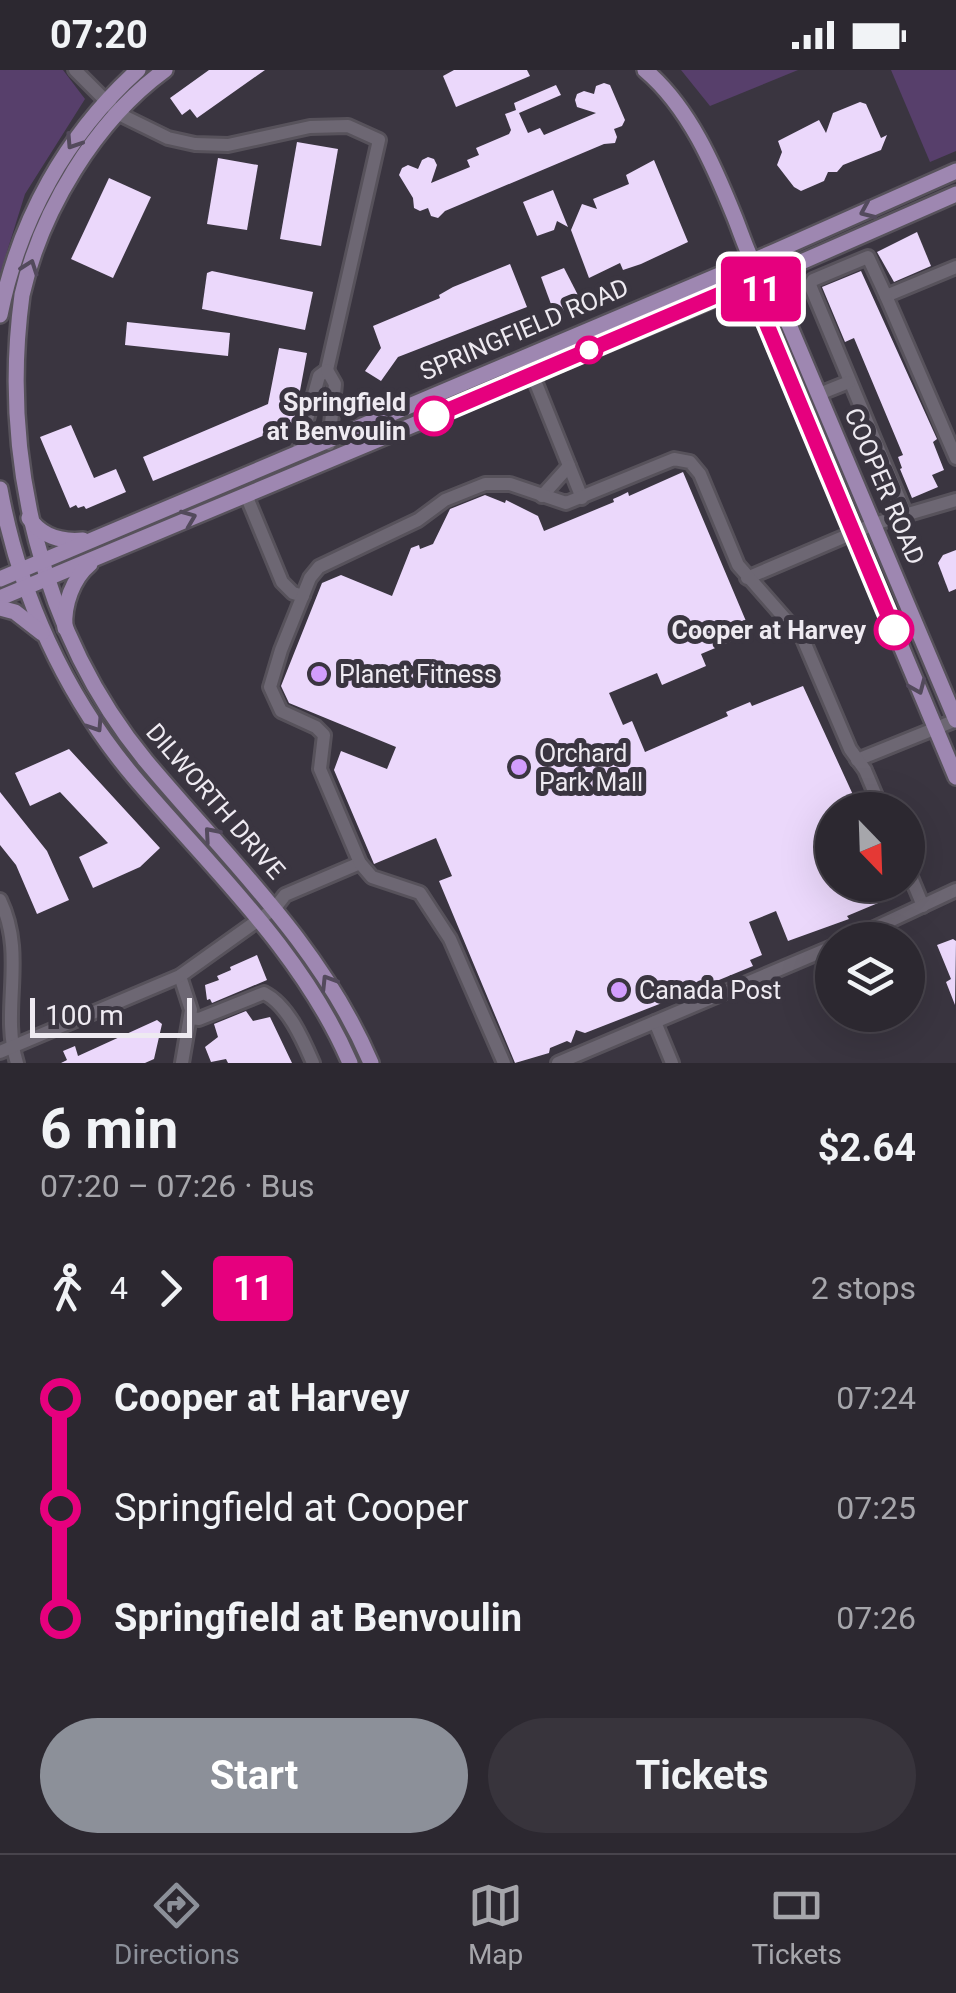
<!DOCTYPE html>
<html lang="en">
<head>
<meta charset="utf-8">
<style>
	body { margin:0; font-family:Roboto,sans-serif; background:#38343c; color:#f1f3f6; height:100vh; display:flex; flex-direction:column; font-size:38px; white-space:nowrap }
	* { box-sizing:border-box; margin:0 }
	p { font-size:32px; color:#a6a6ab }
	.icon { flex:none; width:55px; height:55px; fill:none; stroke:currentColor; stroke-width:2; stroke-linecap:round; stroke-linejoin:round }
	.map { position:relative; height:993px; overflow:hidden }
	.details { display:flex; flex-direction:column; background:#2c2830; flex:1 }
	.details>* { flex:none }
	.badge { padding:0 20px; border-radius:8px; font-size:35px; line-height:65px }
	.needle { width:65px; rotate:157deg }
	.fabs { position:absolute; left:815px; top:722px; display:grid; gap:20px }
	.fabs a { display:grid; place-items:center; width:110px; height:110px; border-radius:50%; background:#2c2830; box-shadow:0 10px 40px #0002,0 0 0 2px #48444c; font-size:50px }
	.scale { position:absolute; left:30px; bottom:25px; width:162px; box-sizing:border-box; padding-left:10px; border:5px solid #eeeaf1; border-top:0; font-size:28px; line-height:35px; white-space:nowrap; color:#eeeaf1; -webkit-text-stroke:8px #3a3540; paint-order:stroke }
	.map>.badge { position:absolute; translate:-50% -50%; box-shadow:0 0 0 5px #fff }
	.legs { display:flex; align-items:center; gap:15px; height:110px; padding:0 40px; font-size:32px }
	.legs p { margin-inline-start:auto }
	.overview { display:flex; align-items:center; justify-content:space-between; height:170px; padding:0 40px }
	h1 { font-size:55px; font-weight:700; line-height:75px }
	.primary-button { display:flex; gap:20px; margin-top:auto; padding:20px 40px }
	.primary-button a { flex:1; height:115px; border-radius:60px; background:#8c9099; color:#fff; font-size:40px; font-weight:700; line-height:115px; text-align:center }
	.primary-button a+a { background:#38343c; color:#f1f3f6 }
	ul { padding:0 40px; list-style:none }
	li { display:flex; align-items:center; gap:35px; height:110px; font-size:38px }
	li i { display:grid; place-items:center; width:15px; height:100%; margin:0 12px; background:currentColor }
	li i::after { content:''; width:25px; height:25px; margin:-12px; border:8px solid; border-radius:50%; background:#2c2830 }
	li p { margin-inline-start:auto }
	li:first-child i { background:linear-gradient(#0000 50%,currentColor 0) }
	li:last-child i { background:linear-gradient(currentColor 50%,#0000 0) }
	.status { display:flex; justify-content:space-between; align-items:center; height:70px; padding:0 50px; background:#2c2830; direction:ltr }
	.status svg { height:28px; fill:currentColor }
	.tabs { display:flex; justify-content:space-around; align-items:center; height:140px; border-top:2px solid #48444c; background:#2c2830; font-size:28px; color:#a6a6ab }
	.tabs a { display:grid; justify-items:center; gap:5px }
	.tabs .active { color:#8c9099 }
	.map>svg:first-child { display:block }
	.green { fill:#573f6b }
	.building { fill:#ebd8fb }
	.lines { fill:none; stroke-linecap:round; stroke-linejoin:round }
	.minor-casing { stroke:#57525b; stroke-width:18 }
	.major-casing { stroke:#57525b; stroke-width:20 }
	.minor { stroke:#6d6773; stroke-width:12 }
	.major { stroke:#9e87b1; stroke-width:15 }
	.oneway { stroke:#534a5c }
	.line-1-casing { stroke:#fff; stroke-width:22 }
	.line-1 { stroke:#e6007e; stroke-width:15 }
	.stop-1-dot { fill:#fff; stroke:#e6007e; stroke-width:5 }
	.poi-dot { fill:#d29dfd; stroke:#3a3540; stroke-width:4 }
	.labels { text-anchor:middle; stroke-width:10; stroke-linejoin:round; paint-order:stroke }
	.street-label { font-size:25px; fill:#eeeaf1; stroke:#3a3540 }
	.stop-label { font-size:25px; font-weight:bold; fill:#eeeaf1; stroke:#3a3540; text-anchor:end }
	.poi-label { font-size:25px; fill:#eeeaf1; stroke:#3a3540; text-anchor:start }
</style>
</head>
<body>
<div class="status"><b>07:20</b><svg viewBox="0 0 49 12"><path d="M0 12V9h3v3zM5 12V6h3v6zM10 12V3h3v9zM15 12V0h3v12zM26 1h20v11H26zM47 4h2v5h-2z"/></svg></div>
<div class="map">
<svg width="956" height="993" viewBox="0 0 956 993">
	<rect width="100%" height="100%" fill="#3a3540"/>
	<!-- green -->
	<g class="green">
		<path d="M0,0H63L85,29L25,124L0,204Z"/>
		<path d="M681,0H798L710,36Z"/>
		<path d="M891,0H956V81L930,92Z"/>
	</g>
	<!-- building -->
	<g class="building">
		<path d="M209,0H265L197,48L190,39L182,45L170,28Z"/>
		<path d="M454,0H527L530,6L456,37L443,6Z"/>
		<path d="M604,13L610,15L625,50L622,56L614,59L617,67L615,73L604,74L445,141L438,148L431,146L428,138L420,141L414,138L413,128L399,105L402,98L408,95L418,99L422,90L428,87L434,89L437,95L431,113L470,97L467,90L479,85L476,78L509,64L511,60L505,44L516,40L514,33L556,15L561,25L519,43L528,63L540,58L544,65L596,43L577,37L575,30L577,24L584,21L594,24L596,16Z"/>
		<path d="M860,32L866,34L881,68L887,65L881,80L843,95L837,102H828L824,111L801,121L794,117L777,95L782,82L778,71L819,50L826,63L833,43Z"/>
		<path d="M297,72L338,79L321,176L280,169Z"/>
		<path d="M218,88L258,95L247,160L207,154Z"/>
		<path d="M654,90L688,172L641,194L623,200L620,193L589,208L571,160L582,134L597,139L593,129L629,114L626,105Z"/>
		<path d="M109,108L151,127L113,208L71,189Z"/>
		<path d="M553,120L568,157L557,151L554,160L537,166L523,132Z"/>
		<path d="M917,162L931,196L894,212L877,182Z"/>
		<path d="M510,194L527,237L398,287L381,311L365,301L381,278L373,256L440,228L439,225L453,217Z"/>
		<path d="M564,198L582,233L555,245L541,207Z"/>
		<path d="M212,201L313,222L305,260L202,239L207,203Z"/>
		<path d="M861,201L937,369L933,372L944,400L932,405L938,417L912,428L900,399L902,398L898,387L903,385L854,268L845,272L822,217Z"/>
		<path d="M127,252L230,263L228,286L125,275Z"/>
		<path d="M279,278L307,283L294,353L153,411L143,387L268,334Z"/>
		<path d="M71,355L94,408L116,399L126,422L86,439L84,436L78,438L76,435L70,438L40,367Z"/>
		<path d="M683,402L751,563L701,584L706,596L662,615L657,603L609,623L623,655L632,651L645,682L728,646L726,642L750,632L752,636L803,616L860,740H832V815H888L891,823L890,828L847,846L849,849L788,871L776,841L749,852L762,885L750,890L753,896L702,917L700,912L679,922L680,926L585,963L576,960L571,973L567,971L550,978L549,983L515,993L439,811L452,806L436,768L374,794L334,700L341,681L387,699L396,677L289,633L281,616L322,513L341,505L392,526L411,478L419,475L420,479L433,474L450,439L485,425L505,433L506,430L538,446L544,461L614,432L613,429L620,426L628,422L629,426Z"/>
		<path d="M956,480V519L949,522L938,493L943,485Z"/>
		<path d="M69,679L160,778L140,797L93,818L79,787L108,773L60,722L30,736L15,703Z"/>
		<path d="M0,722L47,781L69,830L37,844L16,795L0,775Z"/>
		<path d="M953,869L956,871L955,935L946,912L951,909L937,875Z"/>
		<path d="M257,885L267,910L212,933L210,929L207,930L205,915L219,910L217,906L231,900L230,897Z"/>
		<path d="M246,941L253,951L270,947L292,993H228L226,989L211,992L205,977L218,967L214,954Z"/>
		<path d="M157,950L162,954L154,989L145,993H61L67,990L63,981L75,976L78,986Z"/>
	</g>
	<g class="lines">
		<!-- minor casing -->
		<g class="minor-casing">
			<g id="minor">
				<path d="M75,0L119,44L168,68L195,74L228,75L310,57L348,56L379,70L327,300L319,306L298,382"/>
				<path d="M956,197L886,226L956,388"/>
				<path d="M886,226L868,187L813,210L810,215L906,445"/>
				<path d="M525,286L582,428"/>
				<path d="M327,300L335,314L329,374"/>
				<path d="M819,324L849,312"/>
				<path d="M246,425L282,512L293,523L303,526"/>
				<path d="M542,426L569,396"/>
				<path d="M747,508L874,454L956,430"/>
				<path d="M857,690L956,650"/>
				<path d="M908,800L923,836"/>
				<path d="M0,830C27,886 0,940 17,993"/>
				<path d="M849,870L956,820"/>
				<path d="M180,906L191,940L182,993"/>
				<path d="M190,948L199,949L264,923C288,935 303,970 313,993"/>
				<path d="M655,952L672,993"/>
				<path d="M0,982L180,906L275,838L285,825L360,793"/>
				<path d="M504,993L450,869L420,823L372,807L360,793L320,699L324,665L316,657L281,641L270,617L281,580L310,508L319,497L418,450L445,430L485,414H510L566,433L674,389L690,392L700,404L738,495L803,569L850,679L865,700L882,740"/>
				<path d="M558,993L832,877"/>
			</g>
		</g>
		<!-- major casing -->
		<g class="major-casing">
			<g id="major">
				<path d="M165,0C95,51 41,141 22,225C0,387 42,565 146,691C227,788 321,875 371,993"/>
				<path d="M645,0C689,37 714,96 735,148C746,176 756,210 779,231L956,650"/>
				<path d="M761,211L759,238L956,707"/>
				<path d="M0,245C19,150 66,65 138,0"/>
				<path d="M0,419C19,524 65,625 134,707C211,798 302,881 350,993"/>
				<path d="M29,448C41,466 61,472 83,470"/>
				<path d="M0,509L776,181L956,101"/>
				<path d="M0,528L783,200L956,124"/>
				<path d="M0,538L15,542L42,563"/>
				<path d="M65,558C63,535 73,508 90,494"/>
			</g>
		</g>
		<!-- minor -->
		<use href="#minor" class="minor"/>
		<!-- major -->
		<use href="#major" class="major"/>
	</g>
	<!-- one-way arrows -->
	<defs><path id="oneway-chevron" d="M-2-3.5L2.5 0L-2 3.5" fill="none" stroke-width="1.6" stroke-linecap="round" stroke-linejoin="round" transform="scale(2.5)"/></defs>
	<g class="oneway">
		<use href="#oneway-chevron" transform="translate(73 72) rotate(123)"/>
		<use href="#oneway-chevron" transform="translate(867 141) rotate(156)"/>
		<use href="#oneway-chevron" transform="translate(30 197) rotate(-70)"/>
		<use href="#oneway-chevron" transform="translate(189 448) rotate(-22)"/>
		<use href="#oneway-chevron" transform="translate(918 617) rotate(67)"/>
		<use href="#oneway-chevron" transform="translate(96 655) rotate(57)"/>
		<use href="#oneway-chevron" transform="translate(211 764) rotate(-131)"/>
		<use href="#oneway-chevron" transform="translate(328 912) rotate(-122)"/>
	</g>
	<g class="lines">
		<!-- line-1 casing -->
		<g class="line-1-casing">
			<path id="line-1" d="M434,346L760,207V238L894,560"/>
		</g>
		<!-- line-1 -->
		<use href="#line-1" class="line-1"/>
	</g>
	<!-- markers -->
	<g class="stop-1-dot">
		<circle cx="589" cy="280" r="12"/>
		<circle cx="434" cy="346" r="18"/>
		<circle cx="894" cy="560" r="18"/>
	</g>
	<g class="poi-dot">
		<circle cx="319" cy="604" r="10"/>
		<circle cx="519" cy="697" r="10"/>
		<circle cx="619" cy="920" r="10"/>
	</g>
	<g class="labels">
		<!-- street labels -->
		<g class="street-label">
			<text transform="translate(524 259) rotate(-23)" y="9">SPRINGFIELD ROAD</text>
			<text transform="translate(885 416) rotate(67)" y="9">COOPER ROAD</text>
			<text transform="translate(216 731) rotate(49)" y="9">DILWORTH DRIVE</text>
		</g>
		<!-- stop labels -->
		<g class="stop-label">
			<text x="406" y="341">Springfield<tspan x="406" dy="29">at Benvoulin</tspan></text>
			<text x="866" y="569">Cooper at Harvey</text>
		</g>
		<!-- poi labels -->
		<g class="poi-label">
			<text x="339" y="613">Planet Fitness</text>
			<text x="539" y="692">Orchard<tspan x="539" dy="29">Park Mall</tspan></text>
			<text x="639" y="929">Canada Post</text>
		</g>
	</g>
</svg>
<div class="fabs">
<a><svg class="needle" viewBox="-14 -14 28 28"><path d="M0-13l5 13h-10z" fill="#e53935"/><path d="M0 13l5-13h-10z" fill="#a6a6ab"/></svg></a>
<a><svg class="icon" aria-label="layers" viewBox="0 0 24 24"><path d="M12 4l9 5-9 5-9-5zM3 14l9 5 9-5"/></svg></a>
</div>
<div class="scale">100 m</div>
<b class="badge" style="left:761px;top:219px;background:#e6007e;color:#fff">11</b>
</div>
<section class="details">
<div class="overview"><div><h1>6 min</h1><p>07:20 – 07:26 · Bus</p></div><b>$2.64</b></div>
<div class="legs"><svg class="icon" aria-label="walk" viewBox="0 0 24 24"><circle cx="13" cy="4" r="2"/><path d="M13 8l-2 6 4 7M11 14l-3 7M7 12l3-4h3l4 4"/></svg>4<svg class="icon" aria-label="forward" viewBox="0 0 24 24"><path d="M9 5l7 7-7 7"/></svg><b class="badge" style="background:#e6007e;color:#fff">11</b><p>2 stops</p></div>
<ul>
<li><i style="color:#e6007e"></i><b>Cooper at Harvey</b><p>07:24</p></li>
<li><i style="color:#e6007e"></i><span>Springfield at Cooper</span><p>07:25</p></li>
<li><i style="color:#e6007e"></i><b>Springfield at Benvoulin</b><p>07:26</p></li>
</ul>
<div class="primary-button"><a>Start</a><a>Tickets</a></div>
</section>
<nav class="tabs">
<a class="active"><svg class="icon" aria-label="directions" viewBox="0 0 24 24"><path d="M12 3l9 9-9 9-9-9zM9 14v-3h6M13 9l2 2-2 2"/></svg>Directions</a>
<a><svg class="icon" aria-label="map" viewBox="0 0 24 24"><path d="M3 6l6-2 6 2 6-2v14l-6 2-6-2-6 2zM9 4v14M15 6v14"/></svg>Map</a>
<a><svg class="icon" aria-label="tickets" viewBox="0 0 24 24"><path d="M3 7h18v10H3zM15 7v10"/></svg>Tickets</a>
</nav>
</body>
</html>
